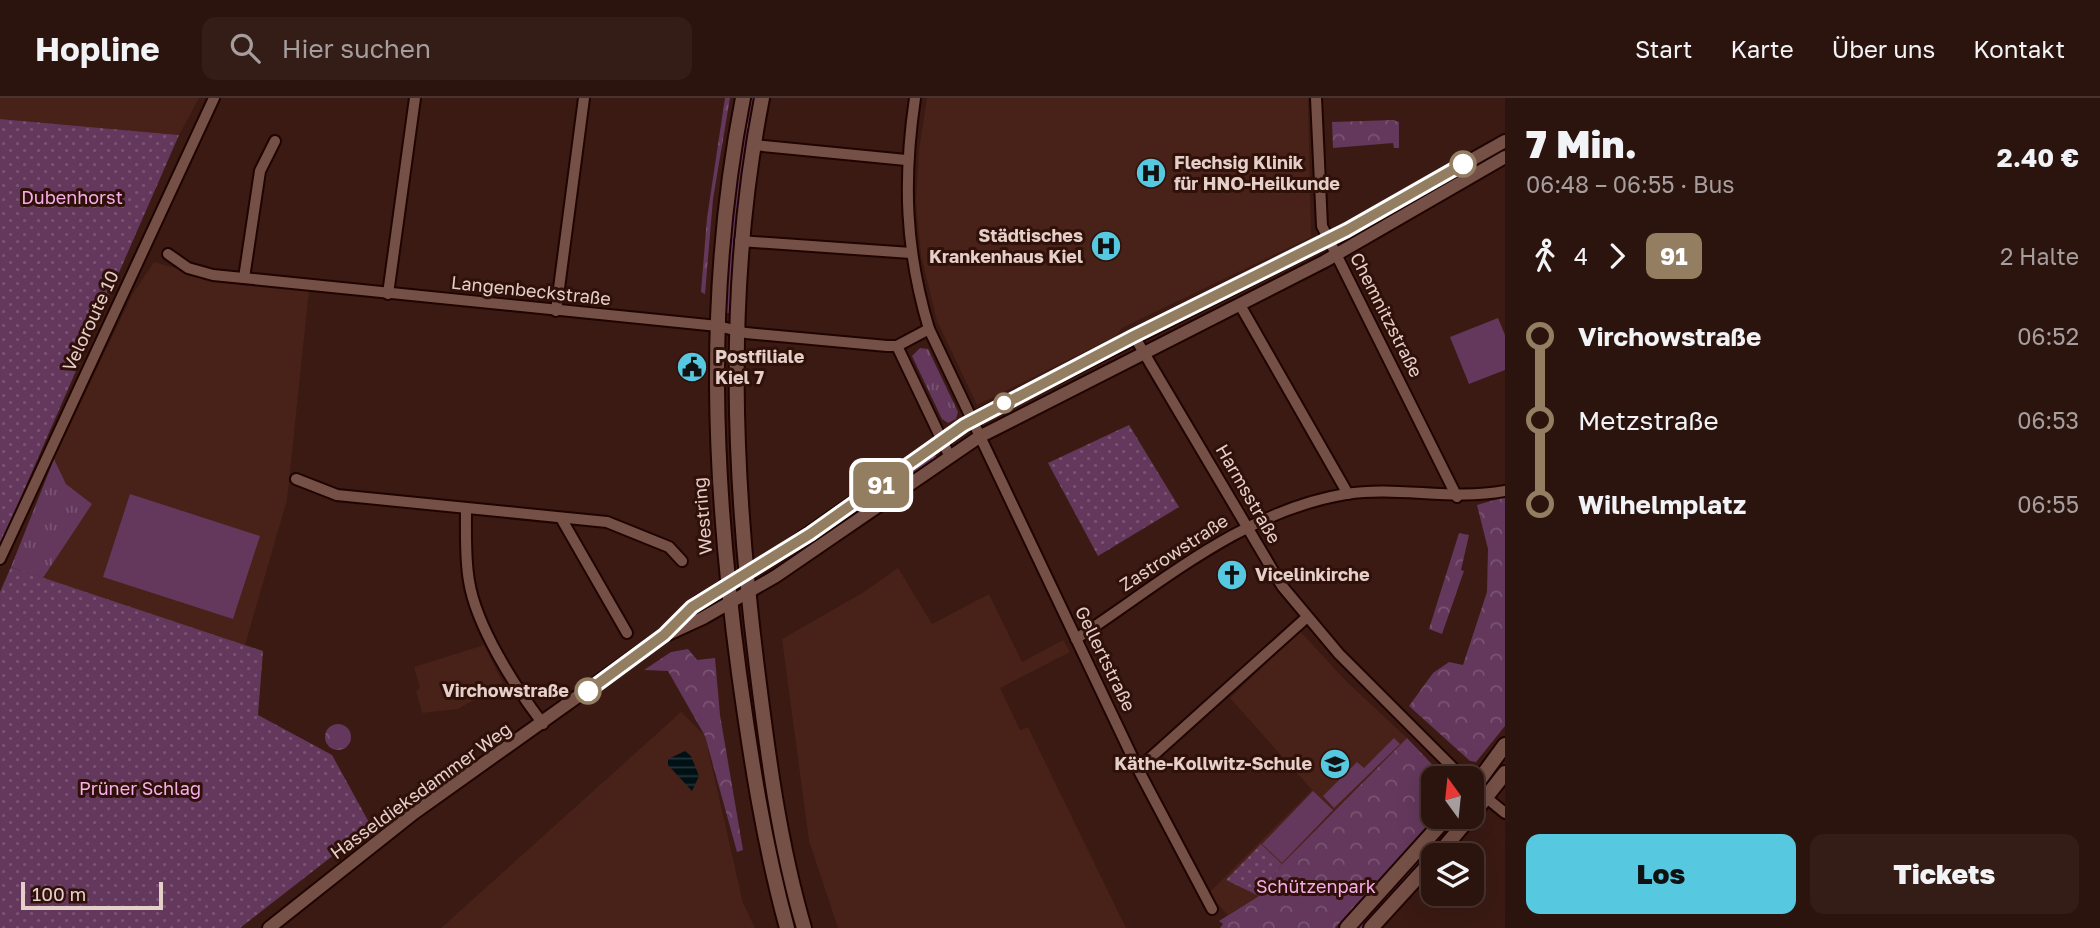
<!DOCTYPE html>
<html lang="de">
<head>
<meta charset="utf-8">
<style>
	body { margin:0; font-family:"Golos Text",sans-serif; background:#341d17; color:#f1f3f6; height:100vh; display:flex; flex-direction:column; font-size:26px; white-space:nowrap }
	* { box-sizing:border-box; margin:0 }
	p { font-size:23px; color:#a69e9e }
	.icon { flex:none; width:38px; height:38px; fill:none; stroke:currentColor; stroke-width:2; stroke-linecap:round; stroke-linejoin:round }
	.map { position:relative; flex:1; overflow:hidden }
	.panel { display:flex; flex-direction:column; background:#2c140e; width:595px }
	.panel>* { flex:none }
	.badge { padding:0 14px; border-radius:10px; font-size:24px; line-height:46px }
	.needle { width:46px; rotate:345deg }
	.tools { position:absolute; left:1421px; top:668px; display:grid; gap:14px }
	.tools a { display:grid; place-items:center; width:63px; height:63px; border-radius:14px; background:#2c140e; box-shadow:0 7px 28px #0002,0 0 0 2px #48332e; font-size:35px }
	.scale { position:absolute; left:21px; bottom:18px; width:142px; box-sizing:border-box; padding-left:7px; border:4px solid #e5cfc9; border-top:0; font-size:19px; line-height:24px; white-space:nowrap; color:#e5cfc9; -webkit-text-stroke:5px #30110a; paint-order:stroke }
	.map>.badge { position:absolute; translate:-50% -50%; box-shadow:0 0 0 4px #fff }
	.legs { display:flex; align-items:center; gap:10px; height:77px; padding:0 21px; font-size:23px }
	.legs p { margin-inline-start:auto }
	.head { display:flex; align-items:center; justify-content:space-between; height:119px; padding:0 21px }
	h1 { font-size:38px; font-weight:800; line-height:52px }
	.primary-button { display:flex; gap:14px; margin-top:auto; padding:14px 21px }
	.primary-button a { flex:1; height:80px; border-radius:14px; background:#56c9e1; color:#111; font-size:28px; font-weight:800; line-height:80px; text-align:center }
	.primary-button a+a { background:#341d17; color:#f1f3f6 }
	ul { padding:0 21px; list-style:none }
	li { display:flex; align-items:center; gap:24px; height:84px; font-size:26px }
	li i { display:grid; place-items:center; width:10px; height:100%; margin:0 9px; background:currentColor }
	li i::after { content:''; width:18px; height:18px; margin:-9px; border:5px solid; border-radius:50%; background:#2c140e }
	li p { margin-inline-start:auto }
	li:first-child i { background:linear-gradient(#0000 50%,currentColor 0) }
	li:last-child i { background:linear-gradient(currentColor 50%,#0000 0) }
	header { display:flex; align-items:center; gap:42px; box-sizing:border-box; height:98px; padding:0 35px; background:#2c140e; border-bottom:2px solid #48332e }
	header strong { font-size:33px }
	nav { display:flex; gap:38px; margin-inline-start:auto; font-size:24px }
	.search { width:490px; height:63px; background:#341d17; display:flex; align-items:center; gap:18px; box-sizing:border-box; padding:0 24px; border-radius:14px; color:#a69e9e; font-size:26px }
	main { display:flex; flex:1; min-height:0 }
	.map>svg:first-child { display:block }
	.built { fill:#482118 }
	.grass { fill:url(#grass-tufts) }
	.forest { fill:url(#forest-crowns) }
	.garden { fill:url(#garden-dots) }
	.pitch { fill:#63385c }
	.water { fill:url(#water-rules) }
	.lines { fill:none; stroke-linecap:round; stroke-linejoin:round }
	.minor-casing { stroke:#200401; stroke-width:14 }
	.tertiary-casing { stroke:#200401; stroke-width:16 }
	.secondary-casing { stroke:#200401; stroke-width:18 }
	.minor { stroke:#755047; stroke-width:10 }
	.tertiary { stroke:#755047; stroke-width:12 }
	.secondary { stroke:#755047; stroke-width:14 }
	.line-1-casing { stroke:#fff; stroke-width:16 }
	.line-1 { stroke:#947e62; stroke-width:10 }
	.stop-1-dot { fill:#fff; stroke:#947e62; stroke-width:3.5 }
	.labels { text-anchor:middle; stroke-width:6; stroke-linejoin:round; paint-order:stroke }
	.poi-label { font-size:18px; font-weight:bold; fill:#e5cfc9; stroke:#30110a; text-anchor:start }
	.park-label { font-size:18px; fill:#f8aeeb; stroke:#30110a }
	.street-label { font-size:18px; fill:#e5cfc9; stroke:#30110a }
	.stop-label { font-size:18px; font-weight:bold; fill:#e5cfc9; stroke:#30110a; text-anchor:end }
</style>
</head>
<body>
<header>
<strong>Hopline</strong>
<div class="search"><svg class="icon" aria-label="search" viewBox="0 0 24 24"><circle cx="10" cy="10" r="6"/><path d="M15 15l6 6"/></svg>Hier suchen</div>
<nav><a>Start</a><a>Karte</a><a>Über uns</a><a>Kontakt</a></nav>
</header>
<main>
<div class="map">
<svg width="1505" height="830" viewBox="0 0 1505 830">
	<defs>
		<pattern id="grass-tufts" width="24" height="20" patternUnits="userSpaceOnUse" patternTransform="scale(1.75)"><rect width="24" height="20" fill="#63385c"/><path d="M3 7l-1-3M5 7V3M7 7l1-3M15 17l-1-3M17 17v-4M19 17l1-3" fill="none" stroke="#795472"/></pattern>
		<pattern id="forest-crowns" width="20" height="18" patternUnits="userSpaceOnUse" patternTransform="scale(1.75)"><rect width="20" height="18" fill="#63385c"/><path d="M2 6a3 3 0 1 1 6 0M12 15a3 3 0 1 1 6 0" fill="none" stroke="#795472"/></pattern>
		<pattern id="garden-dots" width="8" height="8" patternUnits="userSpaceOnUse" patternTransform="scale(1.75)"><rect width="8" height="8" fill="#63385c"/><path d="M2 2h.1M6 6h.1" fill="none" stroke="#795472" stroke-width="1.8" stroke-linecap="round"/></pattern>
		<pattern id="water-rules" width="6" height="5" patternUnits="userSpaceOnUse" patternTransform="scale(1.75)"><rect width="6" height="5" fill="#001116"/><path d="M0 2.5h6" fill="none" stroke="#253337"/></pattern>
	</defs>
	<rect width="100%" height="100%" fill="#3a1a13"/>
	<!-- built -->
	<g class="built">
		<path d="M0,0H199L179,37L0,21Z"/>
		<path d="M927,0H1308L1311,139L1122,230L1116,238L977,307L937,223L921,157L916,104L919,52Z"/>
		<path d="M154,164L205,179L309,192L287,402L245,547L43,480L91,406L66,386L54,361L132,197Z"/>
		<path d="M898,470L932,526L989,496L1022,564L1063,542L1070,554L1000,590L1020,632L1028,629L1126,830H838L809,743L782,541L864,494Z"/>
		<path d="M1300,533L1346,583L1407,640L1282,766L1259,798L1228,817L1208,796L1312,692L1230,600Z"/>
		<path d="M484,547L503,585L458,611L422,615L416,593L420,590L414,569Z"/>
		<path d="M681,614L705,638L743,805L755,830H441Z"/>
	</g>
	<!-- grass -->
	<g class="grass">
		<path d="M725,0H730L713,101L705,196L701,194L707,120Z"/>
		<path d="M747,0H757L734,157L731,215H727L726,152Z"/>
		<path d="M1505,47V51L1355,141L1351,135Z"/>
		<path d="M920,250L928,251L958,314L956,321L948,325L942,321L912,258Z"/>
		<path d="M935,357L938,361L931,363L776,473L775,470Z"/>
		<path d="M54,361L66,386L92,406L43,480L11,469Z"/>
		<path d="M1453,719H1457L1363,830H1356Z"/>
	</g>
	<!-- forest -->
	<g class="forest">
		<path d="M1393,22L1399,24V50H1394L1393,45L1333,50L1332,24Z"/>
		<path d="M1505,399V628L1476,664L1470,663L1409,608L1433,575L1449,564L1463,567L1487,494L1488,451L1477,407Z"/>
		<path d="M1459,435L1469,437L1461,472L1464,473L1442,536L1429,531Z"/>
		<path d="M688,551L697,562L715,560L720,617L743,752L737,754L705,638L668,573L644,572L671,554Z"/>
		<circle cx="338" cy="639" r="13"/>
		<path d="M1407,640L1446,681H1433L1435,719L1335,830H1220L1223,826L1219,823L1259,798L1282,766Z"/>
	</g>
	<!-- garden -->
	<g class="garden">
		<path d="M0,21L179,37L0,447Z"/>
		<path d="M1129,327L1179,409L1098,458L1048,365Z"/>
		<path d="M11,469L263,553L258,617L332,657L371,728L240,830H0V494Z"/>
		<path d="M1261,746L1282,766L1259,798L1226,782Z"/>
	</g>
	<!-- pitch -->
	<g class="pitch">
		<path d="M1498,220L1505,237V272L1469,286L1450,239Z"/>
		<path d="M130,396L260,438L233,521L103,479Z"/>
		<path d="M1394,640L1400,646L1334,710L1323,698L1357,664L1364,670Z"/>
		<path d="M1313,693L1333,712L1282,765L1262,746Z"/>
	</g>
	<!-- water -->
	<path class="water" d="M685,653L691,658L699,678L692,693L668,667V661Z"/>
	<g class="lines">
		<!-- minor casing -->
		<g class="minor-casing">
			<g id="minor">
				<path d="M915,0C903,82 905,151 929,231L1138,671L1212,811"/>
				<path d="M1316,0L1322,128L1457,399"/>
				<path d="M753,47L906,62"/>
				<path d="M740,143L911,155"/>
				<path d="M168,156L188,170L213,177L718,228L746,235L887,248H897L929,231"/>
				<path d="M244,180L260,73L275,43"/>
				<path d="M388,196L415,0"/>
				<path d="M1240,207L1348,396"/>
				<path d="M556,213L584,0"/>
				<path d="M1134,238L1282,488L1339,556L1464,681"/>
				<path d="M897,248L949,357"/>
				<path d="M296,381L337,397L607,424L669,449L682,463"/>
				<path d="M466,412C466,436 465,460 469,483C476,528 515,589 543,626"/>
				<path d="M561,420L627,535"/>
				<path d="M0,461L214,0"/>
				<path d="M1076,541C1160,486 1243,413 1346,396C1398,388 1452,403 1505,393"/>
				<path d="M1138,671L1306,520"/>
				<path d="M1472,688L1505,715"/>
			</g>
		</g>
		<!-- tertiary casing -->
		<g class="tertiary-casing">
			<g id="tertiary">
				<path d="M668,536L703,520L776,478L979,339L1325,163L1505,59"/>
				<path d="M269,830L414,715L664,537L699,504L776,458L972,322L1347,132L1505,43"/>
			</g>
		</g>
		<!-- secondary casing -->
		<g class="secondary-casing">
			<g id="secondary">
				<path d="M743,0C705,193 713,381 739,575C751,661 764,746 787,830"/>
				<path d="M762,0C725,189 733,379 757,570C768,658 779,744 804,830"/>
				<path d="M1472,692L1505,647"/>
				<path d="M1472,717L1505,675"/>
				<path d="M1437,758L1470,719"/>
				<path d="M1347,830L1447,719"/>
				<path d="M1371,830L1433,762"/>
			</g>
		</g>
		<!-- minor -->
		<use href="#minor" class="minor"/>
		<!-- tertiary -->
		<use href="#tertiary" class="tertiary"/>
		<!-- secondary -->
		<use href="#secondary" class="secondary"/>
	</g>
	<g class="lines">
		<!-- line-1 casing -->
		<g class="line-1-casing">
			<path id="line-1" d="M588,593L664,537L692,509L810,436L964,327L1134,238L1347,132L1463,66"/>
		</g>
		<!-- line-1 -->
		<use href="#line-1" class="line-1"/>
	</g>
	<!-- icons -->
	<defs>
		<g id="hospital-disc" transform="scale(1.575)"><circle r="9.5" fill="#56c9e1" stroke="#30110a"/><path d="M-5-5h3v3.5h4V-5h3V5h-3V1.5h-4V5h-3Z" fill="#111"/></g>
		<g id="civic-disc" transform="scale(1.575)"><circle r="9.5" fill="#56c9e1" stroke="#30110a"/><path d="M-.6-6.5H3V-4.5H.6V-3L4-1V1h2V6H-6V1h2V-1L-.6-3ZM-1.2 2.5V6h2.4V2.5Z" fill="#111"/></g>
		<g id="church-disc" transform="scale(1.575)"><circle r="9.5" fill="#56c9e1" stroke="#30110a"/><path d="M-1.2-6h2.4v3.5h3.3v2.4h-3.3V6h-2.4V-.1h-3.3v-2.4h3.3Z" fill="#111"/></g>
		<g id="school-disc" transform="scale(1.575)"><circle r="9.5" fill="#56c9e1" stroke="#30110a"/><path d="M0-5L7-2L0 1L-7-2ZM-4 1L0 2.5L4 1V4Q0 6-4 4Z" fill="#111"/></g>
	</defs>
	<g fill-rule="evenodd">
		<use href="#hospital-disc" x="1151" y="75"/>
		<use href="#hospital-disc" x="1106" y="148"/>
		<use href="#civic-disc" x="692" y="269"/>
		<use href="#church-disc" x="1232" y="477"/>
		<use href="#school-disc" x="1335" y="666"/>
	</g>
	<!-- markers -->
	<g class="stop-1-dot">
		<circle cx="1463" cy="66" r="12"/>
		<circle cx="1004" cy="305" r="9"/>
		<circle cx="588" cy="593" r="12"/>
	</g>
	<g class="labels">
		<!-- poi labels -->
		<g class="poi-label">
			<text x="1174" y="71">Flechsig Klinik<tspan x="1174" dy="21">für HNO-Heilkunde</tspan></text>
			<text x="1083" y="144" text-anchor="end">Städtisches<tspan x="1083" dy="21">Krankenhaus Kiel</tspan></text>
			<text x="715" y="265">Postfiliale<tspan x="715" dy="21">Kiel 7</tspan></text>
			<text x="1255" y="483">Vicelinkirche</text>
			<text x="1312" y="672" text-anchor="end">Käthe-Kollwitz-Schule</text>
		</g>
		<!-- park labels -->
		<g class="park-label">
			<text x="72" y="106">Dubenhorst</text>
			<text x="140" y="697">Prüner Schlag</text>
			<text x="1316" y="795">Schützenpark</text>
		</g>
		<!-- street labels -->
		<g class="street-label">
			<text transform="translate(531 193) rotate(6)" y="6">Langenbeckstraße</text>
			<text transform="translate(1386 217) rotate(63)" y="6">Chemnitzstraße</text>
			<text transform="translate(91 223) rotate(-65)" y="6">Veloroute 10</text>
			<text transform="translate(1248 396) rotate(60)" y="6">Harmsstraße</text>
			<text transform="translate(703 418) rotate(-95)" y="6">Westring</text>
			<text transform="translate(1174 455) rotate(-33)" y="6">Zastrowstraße</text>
			<text transform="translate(1105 561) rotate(64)" y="6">Gellertstraße</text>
			<text transform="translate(421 693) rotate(-36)" y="6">Hasseldieksdammer Weg</text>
		</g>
		<!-- stop labels -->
		<g class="stop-label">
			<text x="569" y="599">Virchowstraße</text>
		</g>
	</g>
</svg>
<div class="tools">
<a><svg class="needle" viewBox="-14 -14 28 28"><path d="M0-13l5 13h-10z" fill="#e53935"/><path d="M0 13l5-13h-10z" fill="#a69e9e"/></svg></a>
<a><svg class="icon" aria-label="layers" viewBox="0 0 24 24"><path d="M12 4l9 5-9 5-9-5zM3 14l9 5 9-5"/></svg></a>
</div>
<div class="scale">100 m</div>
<b class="badge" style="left:881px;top:387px;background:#947e62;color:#fff">91</b>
</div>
<section class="panel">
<div class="head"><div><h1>7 Min.</h1><p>06:48 – 06:55 · Bus</p></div><b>2.40 €</b></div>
<div class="legs"><svg class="icon" aria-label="walk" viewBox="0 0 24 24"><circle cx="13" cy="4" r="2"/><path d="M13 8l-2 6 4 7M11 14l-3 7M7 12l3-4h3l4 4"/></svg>4<svg class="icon" aria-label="forward" viewBox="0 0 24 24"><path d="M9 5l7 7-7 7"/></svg><b class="badge" style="background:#947e62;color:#fff">91</b><p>2 Halte</p></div>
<ul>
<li><i style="color:#947e62"></i><b>Virchowstraße</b><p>06:52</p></li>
<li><i style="color:#947e62"></i><span>Metzstraße</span><p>06:53</p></li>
<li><i style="color:#947e62"></i><b>Wilhelmplatz</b><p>06:55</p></li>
</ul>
<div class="primary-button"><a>Los</a><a>Tickets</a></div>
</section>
</main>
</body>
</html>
